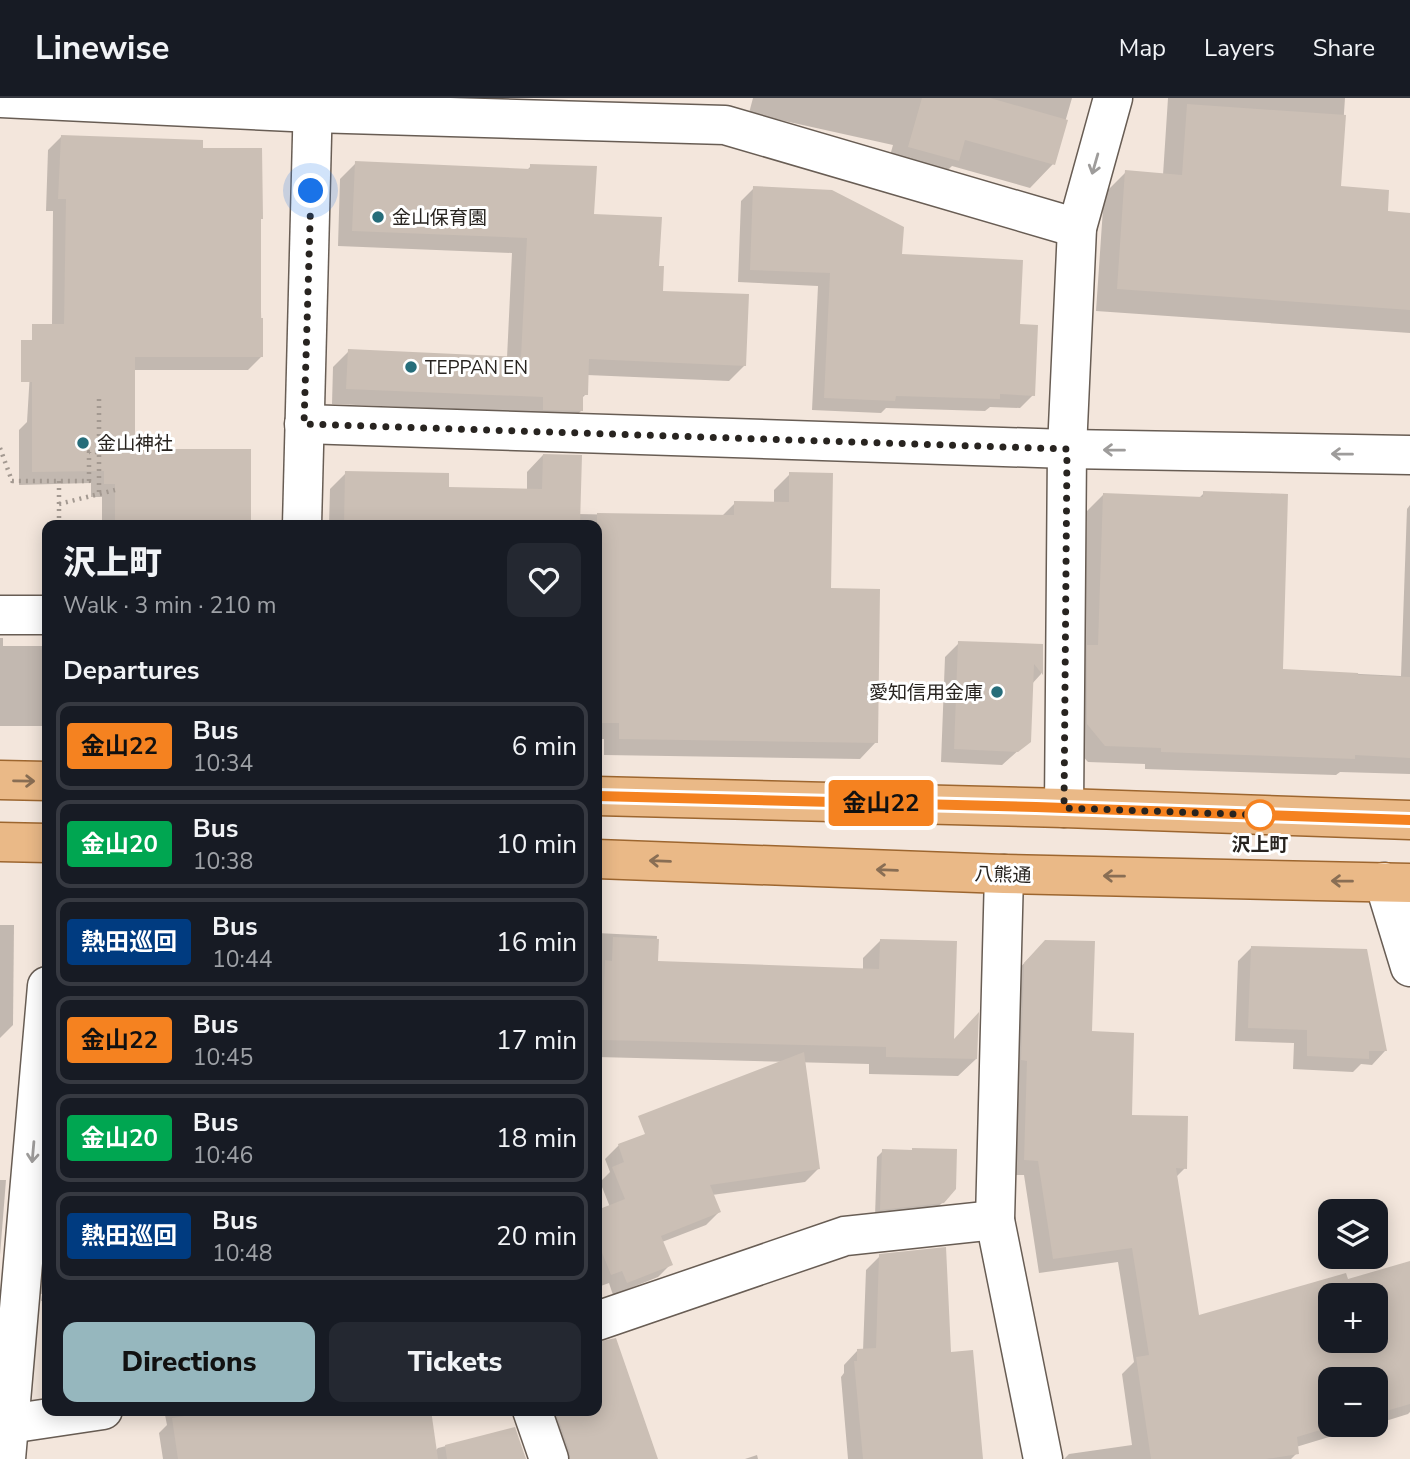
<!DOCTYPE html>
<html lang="en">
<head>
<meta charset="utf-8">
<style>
	body { margin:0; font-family:"Nunito Sans","Noto Sans JP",sans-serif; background:#242831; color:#f1f3f6; height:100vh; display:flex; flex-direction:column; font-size:26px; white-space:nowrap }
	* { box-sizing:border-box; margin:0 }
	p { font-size:23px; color:#9ea1a6 }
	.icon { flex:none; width:38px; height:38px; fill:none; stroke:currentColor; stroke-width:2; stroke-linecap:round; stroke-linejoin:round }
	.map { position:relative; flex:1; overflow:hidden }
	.side { position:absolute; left:42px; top:422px; width:560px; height:896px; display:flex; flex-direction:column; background:#171b24; border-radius:14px; box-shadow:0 4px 18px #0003 }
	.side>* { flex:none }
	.badge { padding:0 14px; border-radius:5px; font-size:24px; line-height:46px }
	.fabs { position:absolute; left:1318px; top:1101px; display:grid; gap:14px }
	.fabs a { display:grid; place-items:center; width:70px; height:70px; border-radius:14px; background:#171b24; box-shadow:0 4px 18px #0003; font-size:35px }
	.you { position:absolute; width:35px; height:35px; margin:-18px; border:5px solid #fff; border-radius:50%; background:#1a73e8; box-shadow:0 0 0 10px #1a73e833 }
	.map>.badge { position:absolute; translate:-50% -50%; box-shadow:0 0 0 4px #fff }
	h2 { padding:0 21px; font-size:26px; line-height:63px }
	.round { display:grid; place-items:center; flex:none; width:74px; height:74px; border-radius:14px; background:#242831 }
	.head { display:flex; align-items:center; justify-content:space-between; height:119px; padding:0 21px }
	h1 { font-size:33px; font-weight:800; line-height:52px }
	.action { display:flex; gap:14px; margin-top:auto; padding:14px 21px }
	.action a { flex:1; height:80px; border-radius:14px; background:#96b7be; color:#111; font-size:28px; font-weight:800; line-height:80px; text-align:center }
	.action a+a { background:#242831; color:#f1f3f6 }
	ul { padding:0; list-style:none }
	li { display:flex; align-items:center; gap:21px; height:88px; margin:0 14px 10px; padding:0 7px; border:4px solid #363941; border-radius:14px }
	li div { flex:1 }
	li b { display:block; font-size:26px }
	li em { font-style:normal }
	li .badge { min-width:77px; font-weight:700; text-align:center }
	header { display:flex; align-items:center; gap:42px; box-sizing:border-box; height:98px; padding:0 35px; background:#171b24; border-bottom:2px solid #363941 }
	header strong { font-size:33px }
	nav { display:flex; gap:38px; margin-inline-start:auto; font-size:24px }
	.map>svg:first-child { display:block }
	.shadow { fill:#0003; fill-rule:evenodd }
	.building { fill:#cbbfb5; fill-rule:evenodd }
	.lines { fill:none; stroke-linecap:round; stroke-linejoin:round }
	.minor-casing { stroke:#685d54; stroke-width:41 }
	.major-casing { stroke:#9d662f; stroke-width:41 }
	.path { stroke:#a39991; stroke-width:4.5; stroke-dasharray:2 5; stroke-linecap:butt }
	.minor { stroke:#fff; stroke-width:38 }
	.major { stroke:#eab987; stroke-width:38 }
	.oneway { stroke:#9e9c9b }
	.oneway2 { stroke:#896e54 }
	.line-casing { stroke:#fff; stroke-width:16 }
	.line { stroke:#f58220; stroke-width:10 }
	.walk { stroke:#282420; stroke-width:7; stroke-dasharray:0 12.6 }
	.poi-dot { fill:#266d7a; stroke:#fff; stroke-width:2.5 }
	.stop-dot { fill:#fff; stroke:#f58220; stroke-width:3.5 }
	.labels { text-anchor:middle; stroke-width:6; stroke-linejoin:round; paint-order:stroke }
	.poi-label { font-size:19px; fill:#282420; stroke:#fff; text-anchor:start }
	.stop-label { font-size:19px; font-weight:bold; fill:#282420; stroke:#fff }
	.street-label { font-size:19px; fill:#282420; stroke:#fff }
</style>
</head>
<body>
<header>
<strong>Linewise</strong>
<nav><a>Map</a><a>Layers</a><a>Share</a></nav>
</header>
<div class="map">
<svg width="1410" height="1361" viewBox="0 0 1410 1361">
	<rect width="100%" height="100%" fill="#f3e6dc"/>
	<!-- shadow -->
	<g class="shadow">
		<path d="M753,0H1072L1053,66L1030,90L952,68L934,85L886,72L893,47L749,15Z"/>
		<path d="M1168,0H1345L1339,90L1386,115L1410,117V235L1096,213L1104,96L1126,74L1163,77Z"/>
		<path d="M61,39L201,52L259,122L262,258L248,272H133V346L158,352L249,427H102V399H91V385L19,387V332L27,324L32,241L45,227H52L53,113H46L48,52Z"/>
		<path d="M356,65L526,73L531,68L657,170L661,195L745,267L729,283L587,277L586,296L581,301V313L565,328L528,314L332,306L333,269L349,253L507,260L512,155L338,148L340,81Z"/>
		<path d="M754,90L901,158L1019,228L1033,297L1020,310L990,309L985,313L886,310L881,315L812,312L818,188L738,184L741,103Z"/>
		<path d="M543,357L578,416L721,419L735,405H774V392L790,376L829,492L876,644L860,661L604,657V641H597V427H329L330,391L346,375L447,390L527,392V374Z"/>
		<path d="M1204,395L1281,572L1401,578L1407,411L1410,407V676L1340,674L1336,677L1145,671V666L1088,664L1070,644L1082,555L1087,413L1104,396L1198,401Z"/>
		<path d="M0,540H3V548H47V628H0Z"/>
		<path d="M959,545L1042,547L1041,576L1031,587L1029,643L1002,667L941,664L945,559Z"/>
		<path d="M0,827H14L13,927L0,940Z"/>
		<path d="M597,835L657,838L656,865L863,872V860L880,843L952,944L976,961L958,978L869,976V966L597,959Z"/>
		<path d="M1252,849L1385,953L1372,967L1361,966L1353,974L1293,971L1294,945L1235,943L1238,863Z"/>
		<path d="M1030,859L1091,935L1130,1018L1185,1070L1176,1079L1198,1220L1347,1183L1410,1165V1314L1408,1316L1376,1326V1281H1330V1326H1372L1296,1349L1297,1355L1291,1361H1064L1069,1356L1132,1347L1122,1276L1134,1264L1118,1164L1039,1175L1024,1077H1010L1009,881ZM1330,1197H1376V1242H1330Z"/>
		<path d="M619,1047L818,1071L805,1084L712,1097L719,1114L706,1127L662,1144L671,1166L658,1179L613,1197L609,1185L598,1189L597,1187V1114L610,1109L600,1084L610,1074L605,1061Z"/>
		<path d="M883,1053L943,1104L936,1111L875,1118L877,1059Z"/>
		<path d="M0,1082H6L0,1157Z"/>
		<path d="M47,1092V1203H41L42,1196L31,1195Z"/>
		<path d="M880,1158L949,1256L981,1361H848L841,1279L844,1275V1267L857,1253H863L866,1172Z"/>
		<path d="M623,1264L656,1361H548L526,1312H597V1273Z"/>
		<path d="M164,1312H429L435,1353L438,1350L514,1331L524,1361H163L159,1335L167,1327Z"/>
		<path d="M757,1357L758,1361H745Z"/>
	</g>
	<!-- building -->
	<g class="building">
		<path d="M922,0H990L1068,22L1055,67L965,42L959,63L908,49Z"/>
		<path d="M1187,6L1346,17L1341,88L1389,92L1388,113L1410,115V212L1117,191L1125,72L1182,77Z"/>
		<path d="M61,37L203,42V50H262L263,121H261V220H263V259H135V344H160V351H251V427H115V386H104V373L32,374V284H21V242H32V226H64L66,101H58Z"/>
		<path d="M355,63L530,71V66L597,68L594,116L662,119L659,168H664L663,193L749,196L746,268L589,261L588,297H583V313L543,312V299L346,291L348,251L521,259L527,140L352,133Z"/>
		<path d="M753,88L832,92L904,129L902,156L1023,162L1020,226L1038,227L1035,298L1000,296V301L896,298L895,303L824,300L830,175L750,172Z"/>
		<path d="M543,356L582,357L580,427H344L345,373L449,375V389L542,391Z"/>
		<path d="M789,374L833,375L831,490L880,491L878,645L619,641V625H597V415L734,417V403L789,404Z"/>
		<path d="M1203,393L1288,396L1283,571L1358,575V577L1410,579V660L1355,657V661L1161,654V650L1105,648L1087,626V547H1098L1103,395L1203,399Z"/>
		<path d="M958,543L1043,546V577L1034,566L1031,644L1018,654L954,651Z"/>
		<path d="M613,839L659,841L658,863L879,871L880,841L957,843L954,941L979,914L977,961L886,959V949L602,942L605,862L612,863Z"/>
		<path d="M1045,842L1095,843L1092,933L1134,935L1132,1017L1188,1018L1187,1071L1176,1070L1199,1217L1346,1175L1348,1181L1410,1163V1306L1376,1316V1281H1330V1326H1340L1297,1339L1299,1356L1266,1361H1151L1136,1259L1149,1257L1132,1150L1053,1161L1038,1063L1024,1062L1027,963L1021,962L1024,865ZM1330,1197H1376V1242H1330Z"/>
		<path d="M1251,848L1367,851L1387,953H1369V961L1307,958V932L1248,930Z"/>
		<path d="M804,954L820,1071L710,1087L721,1114L661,1138L673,1167L627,1185L622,1173L611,1177L597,1142V1112L625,1101L612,1069L624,1064L618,1046L645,1036L638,1018Z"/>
		<path d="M912,1050L957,1051L956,1091L944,1105L880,1112L882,1051L912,1052Z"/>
		<path d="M946,1149L951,1254L973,1252L983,1361H863L854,1263H857V1251L876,1250L879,1156Z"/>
		<path d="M616,1240L658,1361H570V1354L555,1312H597V1244Z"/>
		<path d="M222,1312H431L438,1361H178L172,1320Z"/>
		<path d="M515,1329L526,1361H447L445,1347Z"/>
	</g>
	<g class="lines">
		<!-- minor casing -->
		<g class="minor-casing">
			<g id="minor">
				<path d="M0,0L313,15L725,27L1077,130"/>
				<path d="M304,326L1067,351L1410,357"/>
				<path d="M302,427L313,0"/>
				<path d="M0,517H47"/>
				<path d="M1064,710L1067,351L1077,130L1113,0"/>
				<path d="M1004,776L995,1122L1043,1361"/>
				<path d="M1384,784L1410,869"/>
				<path d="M597,1223L845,1138L995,1122"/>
				<path d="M532,1312L549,1361"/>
				<path d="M9,1326L103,1312"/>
				<path d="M6,1361L47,888"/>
			</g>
		</g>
		<!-- major casing -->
		<g class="major-casing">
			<g id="major">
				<path d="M0,682L47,683"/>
				<path d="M597,698L1064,710L1410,722"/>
				<path d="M0,744L47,745"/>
				<path d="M597,761L1004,776L1410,785"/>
			</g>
		</g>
		<!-- path -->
		<g class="path">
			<path d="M99,301V396"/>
			<path d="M0,350L12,383H89V354H99"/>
			<path d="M59,383V427"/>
			<path d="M59,406L115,392"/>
		</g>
		<!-- minor -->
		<use href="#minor" class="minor"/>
		<!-- major -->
		<use href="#major" class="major"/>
	</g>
	<!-- one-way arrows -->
	<defs><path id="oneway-shaft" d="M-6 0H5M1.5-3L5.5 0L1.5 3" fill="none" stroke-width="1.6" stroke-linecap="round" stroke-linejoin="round" transform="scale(1.75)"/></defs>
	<g class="oneway">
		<use href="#oneway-shaft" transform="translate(1095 66) rotate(106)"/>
		<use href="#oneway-shaft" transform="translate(1114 352) rotate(-179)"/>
		<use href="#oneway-shaft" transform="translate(1342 356) rotate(-179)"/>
		<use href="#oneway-shaft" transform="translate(33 1054) rotate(95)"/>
	</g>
	<g class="oneway2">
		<use href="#oneway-shaft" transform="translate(24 683) rotate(1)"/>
		<use href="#oneway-shaft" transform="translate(660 763) rotate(-178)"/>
		<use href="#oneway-shaft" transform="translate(887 772) rotate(-178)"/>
		<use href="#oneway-shaft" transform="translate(1114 778) rotate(-179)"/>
		<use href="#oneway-shaft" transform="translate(1342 783) rotate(-179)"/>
	</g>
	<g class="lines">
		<!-- line casing -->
		<g class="line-casing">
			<path id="line" d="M597,698L1036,709L1410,722"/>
		</g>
		<!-- line -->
		<use href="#line" class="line"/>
		<!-- walk -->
		<path class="walk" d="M311,93L304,326L1067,351L1064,710L1260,717"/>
	</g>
	<!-- markers -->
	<g class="poi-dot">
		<circle cx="378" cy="119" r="7"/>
		<circle cx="411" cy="269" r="7"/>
		<circle cx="83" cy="345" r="7"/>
		<circle cx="997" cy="594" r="7"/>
	</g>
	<circle class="stop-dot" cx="1260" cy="717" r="14"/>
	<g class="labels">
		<!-- poi labels -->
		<g class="poi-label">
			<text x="392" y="126">金山保育園</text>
			<text x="425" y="276">TEPPAN EN</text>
			<text x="97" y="352">金山神社</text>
			<text x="983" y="601" text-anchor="end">愛知信用金庫</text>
		</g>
		<!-- stop labels -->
		<g class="stop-label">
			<text x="1260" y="753">沢上町</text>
		</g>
		<!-- street labels -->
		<g class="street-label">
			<text transform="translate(1003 776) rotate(2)" y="7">八熊通</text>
		</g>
	</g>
</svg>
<div class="fabs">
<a><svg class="icon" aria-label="layers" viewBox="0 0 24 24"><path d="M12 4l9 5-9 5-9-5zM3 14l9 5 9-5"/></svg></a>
<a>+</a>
<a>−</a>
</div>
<div class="you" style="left:311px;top:93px"></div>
<b class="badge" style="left:881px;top:705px;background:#f58220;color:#111">金山22</b>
<section class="side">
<div class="head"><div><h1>沢上町</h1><p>Walk · 3 min · 210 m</p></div><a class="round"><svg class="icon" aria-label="heart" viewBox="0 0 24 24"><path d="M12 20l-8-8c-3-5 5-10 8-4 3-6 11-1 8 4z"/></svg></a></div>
<h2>Departures</h2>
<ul>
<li><span class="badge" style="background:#f58220;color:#111">金山22</span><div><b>Bus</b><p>10:34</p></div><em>6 min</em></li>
<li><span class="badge" style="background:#00a651;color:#fff">金山20</span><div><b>Bus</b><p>10:38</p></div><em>10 min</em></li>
<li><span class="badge" style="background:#003b80;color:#fff">熱田巡回</span><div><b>Bus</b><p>10:44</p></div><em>16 min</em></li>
<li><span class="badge" style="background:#f58220;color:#111">金山22</span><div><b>Bus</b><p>10:45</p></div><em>17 min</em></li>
<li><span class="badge" style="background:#00a651;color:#fff">金山20</span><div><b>Bus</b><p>10:46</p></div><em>18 min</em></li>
<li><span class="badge" style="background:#003b80;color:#fff">熱田巡回</span><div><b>Bus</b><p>10:48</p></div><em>20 min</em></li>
</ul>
<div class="action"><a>Directions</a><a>Tickets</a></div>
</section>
</div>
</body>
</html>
